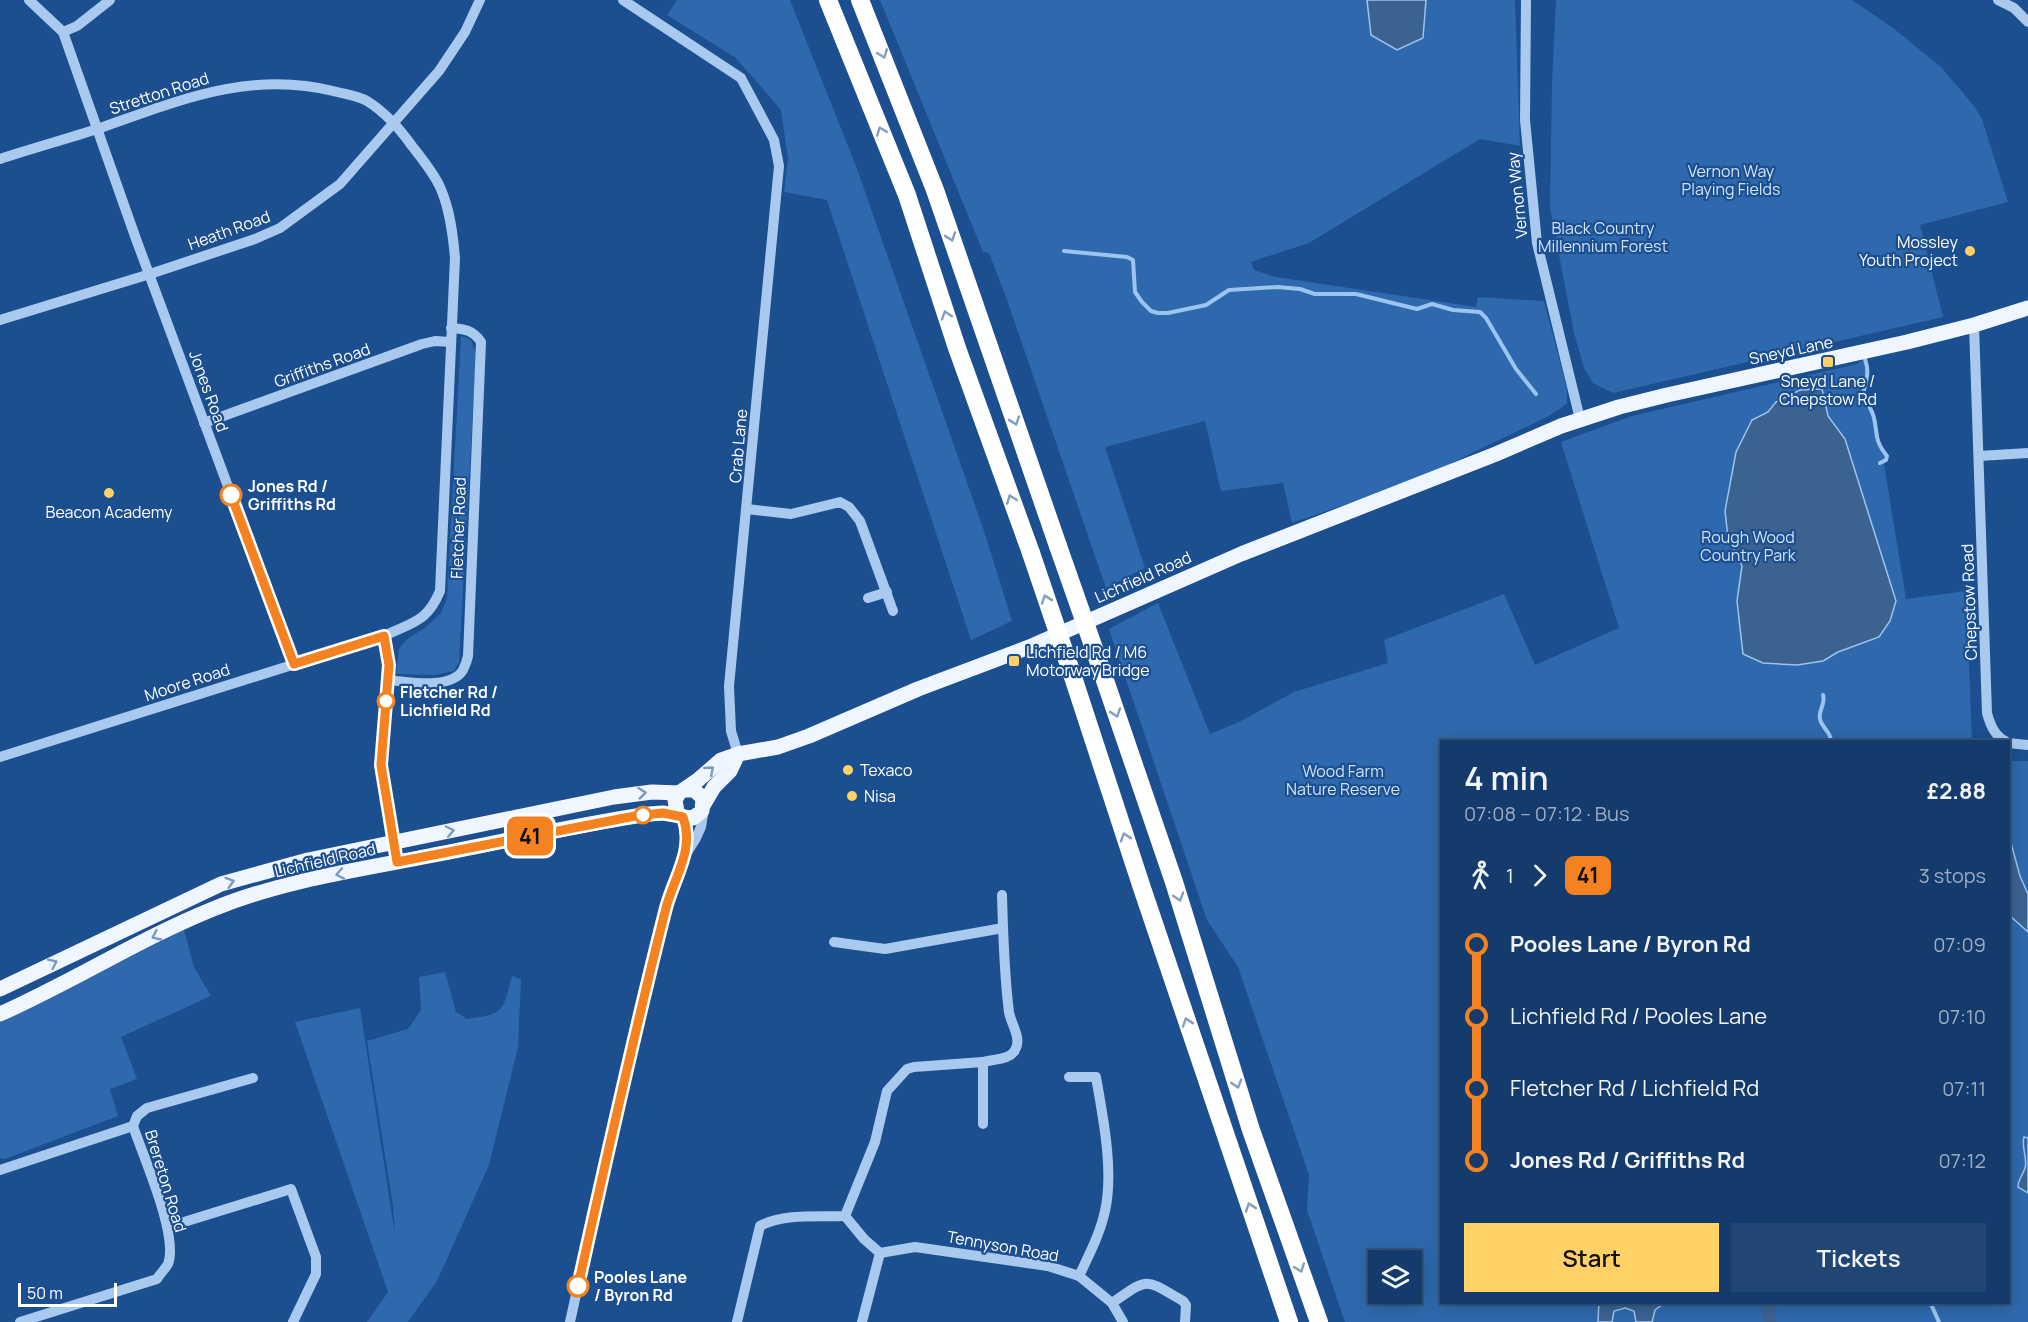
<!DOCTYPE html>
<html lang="en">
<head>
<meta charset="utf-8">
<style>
	body { margin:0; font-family:Manrope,sans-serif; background:#214673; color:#f1f3f6; height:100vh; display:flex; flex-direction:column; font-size:22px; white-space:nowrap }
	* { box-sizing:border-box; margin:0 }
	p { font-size:20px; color:#9dadc1 }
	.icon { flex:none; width:33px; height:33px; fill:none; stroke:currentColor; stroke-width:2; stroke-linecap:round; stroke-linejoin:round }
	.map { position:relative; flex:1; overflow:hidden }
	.sheet { position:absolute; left:1440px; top:740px; width:570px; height:564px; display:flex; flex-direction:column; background:#143b6b; border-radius:0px; box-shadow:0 3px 15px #0003,0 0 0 2px #33557e }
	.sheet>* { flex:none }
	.badge { padding:0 12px; border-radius:9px; font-size:21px; line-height:39px }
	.fabs { position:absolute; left:1368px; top:1250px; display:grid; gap:12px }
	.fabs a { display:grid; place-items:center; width:54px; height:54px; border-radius:0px; background:#143b6b; box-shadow:0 3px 15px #0003,0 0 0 2px #33557e; font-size:30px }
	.scale { position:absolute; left:18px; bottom:15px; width:99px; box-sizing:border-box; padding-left:6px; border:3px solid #fff; border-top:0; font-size:16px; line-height:21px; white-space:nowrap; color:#fff; -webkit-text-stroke:4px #1b4f8f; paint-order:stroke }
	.map>.badge { position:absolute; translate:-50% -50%; box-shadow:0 0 0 3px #fff }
	.legs { display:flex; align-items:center; gap:9px; height:66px; padding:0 24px; font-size:20px }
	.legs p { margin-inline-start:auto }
	.overview { display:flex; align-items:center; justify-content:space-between; height:102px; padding:0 24px }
	h1 { font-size:33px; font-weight:600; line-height:45px }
	.primary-button { display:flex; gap:12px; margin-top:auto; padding:12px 24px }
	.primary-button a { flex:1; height:69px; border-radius:0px; background:#ffd166; color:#111; font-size:24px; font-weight:600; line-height:69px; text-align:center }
	.primary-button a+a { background:#214673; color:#f1f3f6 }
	ul { padding:0 24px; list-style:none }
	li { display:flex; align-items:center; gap:21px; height:72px; font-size:22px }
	li i { display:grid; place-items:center; width:9px; height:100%; margin:0 8px; background:currentColor }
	li i::after { content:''; width:15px; height:15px; margin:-8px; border:4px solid; border-radius:50%; background:#143b6b }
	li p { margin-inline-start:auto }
	li:first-child i { background:linear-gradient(#0000 50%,currentColor 0) }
	li:last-child i { background:linear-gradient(currentColor 50%,#0000 0) }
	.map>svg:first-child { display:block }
	.green { fill:#2e69ad; fill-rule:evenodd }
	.water { fill:#3c6290; stroke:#9cc4f0; stroke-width:1.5 }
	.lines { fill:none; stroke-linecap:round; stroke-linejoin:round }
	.stream { stroke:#9cc4f0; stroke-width:4 }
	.canal { stroke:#3c6290; stroke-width:14 }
	.minor { stroke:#a9c9ee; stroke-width:10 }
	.major { stroke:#f0f6ff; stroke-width:15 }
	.highway { stroke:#fff; stroke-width:18 }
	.highway-bridge { stroke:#fff; stroke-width:18 }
	.oneway { stroke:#829ec1 }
	.oneway2 { stroke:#7b9ac1 }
	.line-1-casing { stroke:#fff; stroke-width:14 }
	.line-1 { stroke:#f58220; stroke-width:9 }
	.poi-dot { fill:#ffd166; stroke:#1b4f8f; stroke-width:2 }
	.stop-1-dot { fill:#fff; stroke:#f58220; stroke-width:3 }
	.labels { text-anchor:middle; stroke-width:4.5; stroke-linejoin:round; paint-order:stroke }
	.street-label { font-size:16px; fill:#fff; stroke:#1b4f8f }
	.park-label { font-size:16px; fill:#cfe3fa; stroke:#1b4f8f }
	.poi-label { font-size:16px; fill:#fff; stroke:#1b4f8f; text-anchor:start }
	.stop-label { font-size:16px; font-weight:bold; fill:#fff; stroke:#1b4f8f; text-anchor:start }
</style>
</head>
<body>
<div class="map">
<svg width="2028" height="1322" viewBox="0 0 2028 1322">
	<rect width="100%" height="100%" fill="#1b4f8f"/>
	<!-- green -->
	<g class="green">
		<path d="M677,0H790L856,166L984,531L1012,621L971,640L827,200L784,192L788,159L781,110L736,58L667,15Z"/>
		<path d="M880,0H1515L1520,146L1480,139L1309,243L1251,262L1254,270L1276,277L1476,307L1478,297L1544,301L1567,389V404L1547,417L1416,480L1292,523L1283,483L1221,491L1205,421L1105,447L1145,568L1106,588L1006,297L989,253L983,252Z"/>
		<path d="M1556,0H1852L1893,28L1941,67L1974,106L1982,119L2008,202L1920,225L1943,317L1613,393L1593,383L1584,368L1574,333L1550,208L1552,84Z"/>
		<path d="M461,336L471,340L476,355L459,662L454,671L434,675L396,674L399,649L408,638L425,628L441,613L447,598Z"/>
		<path d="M1865,359C1870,373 1866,380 1863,394C1866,402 1872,409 1874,418C1878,435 1874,440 1887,456L1884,464L1906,599L1966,591L1972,741H1442V1302H2008V761H2028V1322H1345L1307,1210L1309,1175L1238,967L1207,920L1109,629L1158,603L1210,734L1239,722L1294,692L1388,663L1384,640L1504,594L1535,665L1619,628L1561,442L1632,416L1857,364ZM1378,1260H1412V1293H1378Z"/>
		<path d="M184,930L194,967L211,996L121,1037L137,1079L110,1089L118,1116L5,1159L0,1158V1022Z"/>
		<path d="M445,972L456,1012L467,1019C506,1014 502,1011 512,976L521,979L518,1047L489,1165L437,1281L408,1322H367L388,1292L295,1022L360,1008L395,1235L393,1206L367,1041L408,1029L421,1010L419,977Z"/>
	</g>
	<!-- water -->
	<g class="water">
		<path d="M1367,0H1426L1423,38L1397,50L1371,35Z"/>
		<path d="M1822,389L1828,416L1845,439L1896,601L1890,621L1879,637L1838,652L1823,661L1797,665L1763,663L1743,654L1737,601L1742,566L1728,537L1725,511L1736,452L1752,420L1768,412L1776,402L1800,390Z"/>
		<path d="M2008,832L2020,876L2028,894V932L2009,915Z"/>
		<path d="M2024,1137L2028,1138V1193L2018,1187C2018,1179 2023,1175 2025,1168C2028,1158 2021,1148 2024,1137Z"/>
		<path d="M1599,1302H1666L1655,1310L1652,1322H1636L1634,1311L1625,1308L1614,1311L1612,1322H1598Z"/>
	</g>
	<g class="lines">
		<!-- stream -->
		<g class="stream">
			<path d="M1064,251L1127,257L1133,260L1135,292L1142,302L1151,311L1158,313H1168L1206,305L1229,290L1278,287L1300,289L1315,294H1356L1417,309L1432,304L1453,310L1480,312L1486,318L1516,369L1536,394"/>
			<path d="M1865,359C1870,373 1866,380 1863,394C1866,402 1872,409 1874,418C1878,435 1874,440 1887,456L1886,460L1880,463"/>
			<path d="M1823,695C1826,704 1818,710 1820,719C1822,728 1831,732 1831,741"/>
			<path d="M1930,1302L1939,1322"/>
		</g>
		<!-- canal -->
		<path class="canal" d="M1768,1302L1770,1322"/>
		<!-- minor -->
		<g class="minor">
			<path d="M29,0L63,32L136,239L294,664"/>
			<path d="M623,0L741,78L774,140L779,166L729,686L731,731L738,754"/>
			<path d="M1526,0L1525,120L1537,243L1580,419"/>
			<path d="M1998,0L2014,8L2028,22"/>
			<path d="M63,32L77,26L110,0"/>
			<path d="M0,159C33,148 67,139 100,128C177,101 250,70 333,91C344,94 357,95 367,101C385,112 400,129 412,146C422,159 433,172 440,187C450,209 453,235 455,258L440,591C427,622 413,622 384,636L0,757"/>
			<path d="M0,320L150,274L255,239L280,228L340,184L439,71L465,32L480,0"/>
			<path d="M1974,325L1987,713C1990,724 1994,735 2005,741"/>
			<path d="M204,423L422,344L435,341L451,342"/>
			<path d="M1979,456L2028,453"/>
			<path d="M747,509L791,514L840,502L849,507L860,521L893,611"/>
			<path d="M868,598L887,592"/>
			<path d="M384,636L389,665L381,765L397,862"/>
			<path d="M388,680C408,682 451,690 463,670C465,666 467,661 468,656L481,342C473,330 465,329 451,328"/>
			<path d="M2008,743L2028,745"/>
			<path d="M683,817L688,839L686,850"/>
			<path d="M834,942L885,949L1003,928"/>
			<path d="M1069,1077H1096C1103,1117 1114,1171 1105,1211C1100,1234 1089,1255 1079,1276"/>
			<path d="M983,1124V1062C994,1059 1012,1060 1016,1048C1021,1037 1011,1024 1009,1012C1004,973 1003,934 1002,895"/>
			<path d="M0,1170L133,1126L137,1116L147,1108L253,1078"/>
			<path d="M845,1216L864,1239L880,1253L862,1322"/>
			<path d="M168,1225L184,1222L291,1189L316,1257V1274L293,1322"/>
			<path d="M880,1253L915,1247L1048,1266L1079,1276L1112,1303L1123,1322"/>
			<path d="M1112,1303C1150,1277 1143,1278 1183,1301L1186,1305L1185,1322"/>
			<path d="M20,1322L157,1279C160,1274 165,1269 168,1264C179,1236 143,1156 133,1126"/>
			<path d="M570,1322L608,1149L667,906L686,854L696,838L701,827L704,808"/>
			<path d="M737,1322L760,1226C784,1213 818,1217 845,1216L875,1142L887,1091L907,1069L914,1067L983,1062"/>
		</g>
		<!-- major -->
		<g class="major">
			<path d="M683,790H694L703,798L702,811L693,818L683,817L677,812L675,800L679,793L698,780L721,760L738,754L778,747L809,736L918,689L1029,647L1241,554L1496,454L1561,426L1619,407L1667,395L1907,342L1974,325L2028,308"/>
			<path d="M704,804L714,787L730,771L738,754"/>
			<path d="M0,989L221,884L308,860L614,797L652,792L679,793"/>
			<path d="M0,1014C72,982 139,939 213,909C281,881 357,870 429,856C502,842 575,825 649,814L663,813L681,816"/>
		</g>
		<!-- highway -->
		<g class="highway">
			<path d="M828,0L907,195L957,348L1031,553"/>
			<path d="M860,0L935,190L1058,546"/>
			<path d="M1097,657L1174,882L1251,1130L1319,1322"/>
			<path d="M1072,674L1142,888L1289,1322"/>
		</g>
		<!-- highway-bridge -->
		<g class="highway-bridge">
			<path d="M1058,546L1097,657"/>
			<path d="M1031,553L1072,674"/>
		</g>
	</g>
	<!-- one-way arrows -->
	<defs><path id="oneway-chevron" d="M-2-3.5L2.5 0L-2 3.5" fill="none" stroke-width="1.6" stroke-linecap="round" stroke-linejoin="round" transform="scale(1.5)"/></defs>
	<g class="oneway">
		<use href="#oneway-chevron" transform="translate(883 54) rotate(69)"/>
		<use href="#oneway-chevron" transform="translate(881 131) rotate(-111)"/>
		<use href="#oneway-chevron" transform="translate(951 237) rotate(71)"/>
		<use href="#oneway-chevron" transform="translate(946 315) rotate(-108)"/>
		<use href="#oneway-chevron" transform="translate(1015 421) rotate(71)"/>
		<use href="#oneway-chevron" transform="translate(1011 499) rotate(-110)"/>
		<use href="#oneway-chevron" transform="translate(1046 599) rotate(-109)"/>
		<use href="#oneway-chevron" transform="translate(1116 713) rotate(71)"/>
		<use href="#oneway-chevron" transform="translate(1125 837) rotate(-108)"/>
		<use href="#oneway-chevron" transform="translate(1179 897) rotate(73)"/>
		<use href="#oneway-chevron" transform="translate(1187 1022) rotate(-109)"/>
		<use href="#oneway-chevron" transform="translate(1237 1084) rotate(73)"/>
		<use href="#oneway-chevron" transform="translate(1250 1207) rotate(-109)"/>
		<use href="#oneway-chevron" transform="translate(1300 1268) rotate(70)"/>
	</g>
	<g class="oneway2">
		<use href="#oneway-chevron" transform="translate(710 770) rotate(-41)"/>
		<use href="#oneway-chevron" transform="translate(642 793) rotate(-6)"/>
		<use href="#oneway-chevron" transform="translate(450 831) rotate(-12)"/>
		<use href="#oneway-chevron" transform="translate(340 874) rotate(169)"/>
		<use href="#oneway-chevron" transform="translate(230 882) rotate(-16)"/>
		<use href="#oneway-chevron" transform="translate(156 936) rotate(155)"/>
		<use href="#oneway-chevron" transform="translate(53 963) rotate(-26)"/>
	</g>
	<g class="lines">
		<!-- line-1 casing -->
		<g class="line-1-casing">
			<path id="line-1" d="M231,495L294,664L384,636L389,665L381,765L397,862L635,816L663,813L683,817C695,850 674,877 666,908C634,1033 606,1160 578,1286"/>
		</g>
		<!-- line-1 -->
		<use href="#line-1" class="line-1"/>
	</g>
	<!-- markers -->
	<g class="poi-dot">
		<circle cx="1970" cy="251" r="6"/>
		<rect x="1822" y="356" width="12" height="12" rx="3"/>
		<circle cx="109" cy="493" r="6"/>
		<rect x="1008" y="655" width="12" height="12" rx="3"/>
		<circle cx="848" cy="770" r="6"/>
		<circle cx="852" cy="796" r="6"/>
	</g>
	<g class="stop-1-dot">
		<circle cx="231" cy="495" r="10"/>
		<circle cx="386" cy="701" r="8"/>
		<circle cx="643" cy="815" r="8"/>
		<circle cx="578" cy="1286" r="10"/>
	</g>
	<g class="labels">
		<!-- street labels -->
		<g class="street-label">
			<text transform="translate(159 93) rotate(-18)" y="6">Stretton Road</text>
			<text transform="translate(1517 195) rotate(-96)" y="6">Vernon Way</text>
			<text transform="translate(229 230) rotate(-20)" y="6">Heath Road</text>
			<text transform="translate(1791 350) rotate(-12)" y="6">Sneyd Lane</text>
			<text transform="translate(322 365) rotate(-20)" y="6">Griffiths Road</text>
			<text transform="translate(209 391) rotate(70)" y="6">Jones Road</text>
			<text transform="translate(738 446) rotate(-85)" y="6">Crab Lane</text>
			<text transform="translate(458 528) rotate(-88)" y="6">Fletcher Road</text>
			<text transform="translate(1143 577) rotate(-24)" y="6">Lichfield Road</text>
			<text transform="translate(1969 602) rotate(-92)" y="6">Chepstow Road</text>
			<text transform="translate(187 682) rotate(-18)" y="6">Moore Road</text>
			<text transform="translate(325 860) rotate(-13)" y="6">Lichfield Road</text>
			<text transform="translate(166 1181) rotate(73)" y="6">Brereton Road</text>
			<text transform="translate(1003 1246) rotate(10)" y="6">Tennyson Road</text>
		</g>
		<!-- park labels -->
		<g class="park-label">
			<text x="1731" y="177">Vernon Way<tspan x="1731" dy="18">Playing Fields</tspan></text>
			<text x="1603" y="234">Black Country<tspan x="1603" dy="18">Millennium Forest</tspan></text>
			<text x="1748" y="543">Rough Wood<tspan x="1748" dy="18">Country Park</tspan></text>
			<text x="1343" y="777">Wood Farm<tspan x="1343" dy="18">Nature Reserve</tspan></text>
		</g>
		<!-- poi labels -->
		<g class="poi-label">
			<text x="1958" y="248" text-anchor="end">Mossley<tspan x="1958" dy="18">Youth Project</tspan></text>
			<text x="1828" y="387" text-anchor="middle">Sneyd Lane /<tspan x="1828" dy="18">Chepstow Rd</tspan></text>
			<text x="109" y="518" text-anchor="middle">Beacon Academy</text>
			<text x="1026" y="658">Lichfield Rd / M6<tspan x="1026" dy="18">Motorway Bridge</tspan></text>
			<text x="860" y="776">Texaco</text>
			<text x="864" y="802">Nisa</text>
		</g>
		<!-- stop labels -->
		<g class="stop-label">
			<text x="248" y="492">Jones Rd /<tspan x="248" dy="18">Griffiths Rd</tspan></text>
			<text x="400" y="698">Fletcher Rd /<tspan x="400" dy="18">Lichfield Rd</tspan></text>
			<text x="594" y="1283">Pooles Lane<tspan x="594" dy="18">/ Byron Rd</tspan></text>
		</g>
	</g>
</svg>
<div class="fabs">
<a><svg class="icon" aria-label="layers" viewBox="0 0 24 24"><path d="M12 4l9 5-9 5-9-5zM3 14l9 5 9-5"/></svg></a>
</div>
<div class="scale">50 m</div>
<b class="badge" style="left:530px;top:836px;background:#f58220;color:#111">41</b>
<section class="sheet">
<div class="overview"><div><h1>4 min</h1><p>07:08 – 07:12 · Bus</p></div><b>£2.88</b></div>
<div class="legs"><svg class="icon" aria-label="walk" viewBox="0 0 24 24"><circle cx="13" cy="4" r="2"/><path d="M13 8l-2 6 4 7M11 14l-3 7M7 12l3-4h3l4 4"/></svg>1<svg class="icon" aria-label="forward" viewBox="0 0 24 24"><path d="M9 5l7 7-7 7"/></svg><b class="badge" style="background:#f58220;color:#111">41</b><p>3 stops</p></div>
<ul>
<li><i style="color:#f58220"></i><b>Pooles Lane / Byron Rd</b><p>07:09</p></li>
<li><i style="color:#f58220"></i><span>Lichfield Rd / Pooles Lane</span><p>07:10</p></li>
<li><i style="color:#f58220"></i><span>Fletcher Rd / Lichfield Rd</span><p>07:11</p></li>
<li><i style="color:#f58220"></i><b>Jones Rd / Griffiths Rd</b><p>07:12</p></li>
</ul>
<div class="primary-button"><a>Start</a><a>Tickets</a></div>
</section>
</div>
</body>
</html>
